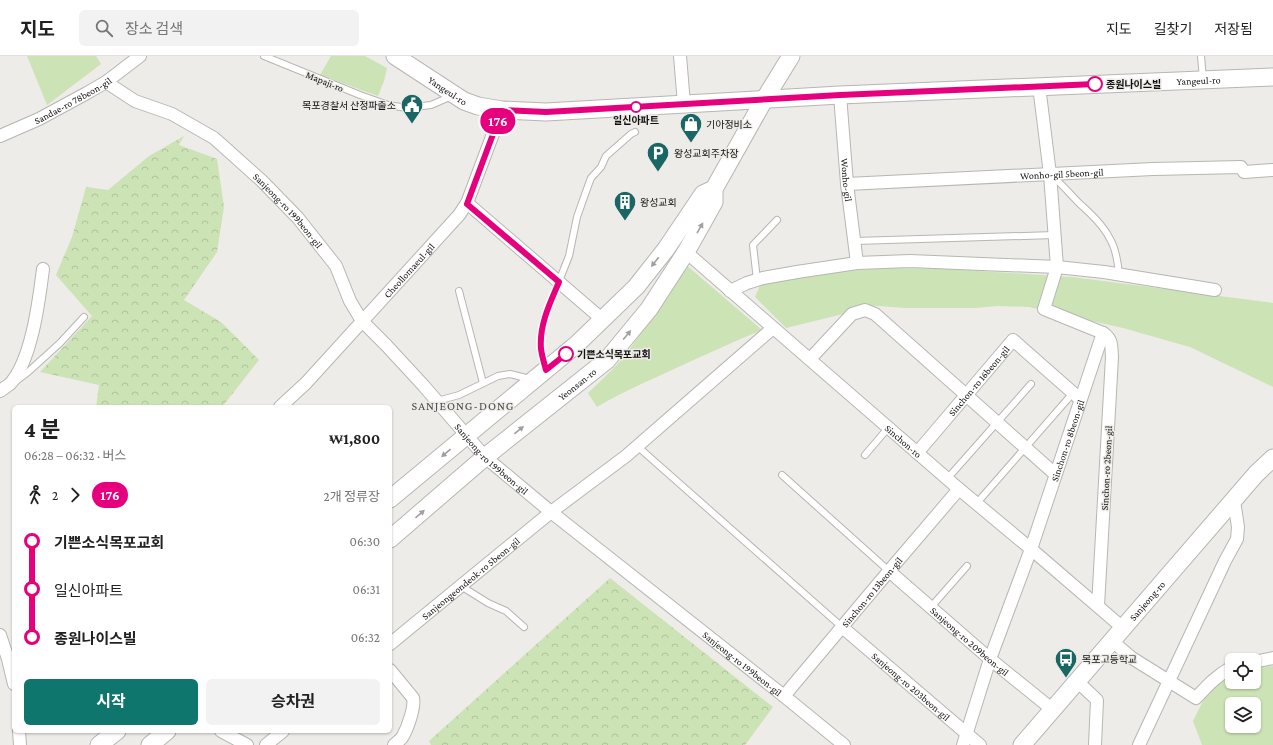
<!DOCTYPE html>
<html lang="ko">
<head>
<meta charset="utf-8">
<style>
	body { margin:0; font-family:"Crimson Pro","Noto Sans KR",serif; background:#f2f2f2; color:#222; height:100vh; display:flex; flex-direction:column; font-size:15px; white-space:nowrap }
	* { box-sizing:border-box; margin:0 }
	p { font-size:13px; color:#767676 }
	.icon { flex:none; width:22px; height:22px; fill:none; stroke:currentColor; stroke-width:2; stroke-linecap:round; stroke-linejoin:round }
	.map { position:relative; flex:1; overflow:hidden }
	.panel { position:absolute; left:12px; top:349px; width:380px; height:328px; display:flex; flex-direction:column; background:#fff; border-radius:6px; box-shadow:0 1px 3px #0004 }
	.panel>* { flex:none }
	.badge { padding:0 8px; border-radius:13px; font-size:14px; line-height:26px }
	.controls { position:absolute; left:1225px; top:597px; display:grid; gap:8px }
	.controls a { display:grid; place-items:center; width:36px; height:36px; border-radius:6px; background:#fff; box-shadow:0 1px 3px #0004; font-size:20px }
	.map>.badge { position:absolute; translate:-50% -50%; box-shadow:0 0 0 2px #fff }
	.legs { display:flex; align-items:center; gap:6px; height:44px; padding:0 12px; font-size:13px }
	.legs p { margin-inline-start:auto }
	.headline { display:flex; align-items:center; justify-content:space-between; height:68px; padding:0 12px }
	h1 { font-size:22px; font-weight:700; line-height:30px }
	.button { display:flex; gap:8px; margin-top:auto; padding:8px 12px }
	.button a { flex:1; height:46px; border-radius:6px; background:#0f766e; color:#fff; font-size:16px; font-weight:700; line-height:46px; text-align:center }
	.button a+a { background:#f2f2f2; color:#222 }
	ul { padding:0 12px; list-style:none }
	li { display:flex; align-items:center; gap:14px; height:48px; font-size:15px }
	li i { display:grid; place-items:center; width:6px; height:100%; margin:0 5px; background:currentColor }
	li i::after { content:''; width:10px; height:10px; margin:-5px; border:3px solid; border-radius:50%; background:#fff }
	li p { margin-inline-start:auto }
	li:first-child i { background:linear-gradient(#0000 50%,currentColor 0) }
	li:last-child i { background:linear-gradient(currentColor 50%,#0000 0) }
	header { display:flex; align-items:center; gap:24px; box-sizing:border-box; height:56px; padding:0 20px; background:#fff; border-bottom:1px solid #e0e0e0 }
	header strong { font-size:19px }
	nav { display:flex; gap:22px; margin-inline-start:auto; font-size:14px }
	.search { width:280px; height:36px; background:#f2f2f2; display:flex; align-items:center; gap:10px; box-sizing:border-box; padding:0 14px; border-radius:6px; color:#767676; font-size:15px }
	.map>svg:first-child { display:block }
	.forest { fill:url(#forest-crowns) }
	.park { fill:#cce3b5; fill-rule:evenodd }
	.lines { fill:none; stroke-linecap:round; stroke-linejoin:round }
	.lane-casing { stroke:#b7b6b3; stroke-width:8 }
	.street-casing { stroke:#b7b6b3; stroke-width:14 }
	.secondary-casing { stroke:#b7b6b3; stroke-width:19 }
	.lane { stroke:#fff; stroke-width:6 }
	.street { stroke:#fff; stroke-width:12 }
	.secondary { stroke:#fff; stroke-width:17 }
	.oneway { fill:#a09f9f }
	.line-1-casing { stroke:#fff; stroke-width:9 }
	.line-1 { stroke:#e6007e; stroke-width:6 }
	.stop-1-dot { fill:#fff; stroke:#e6007e; stroke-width:2 }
	.labels { text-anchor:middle; stroke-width:3; stroke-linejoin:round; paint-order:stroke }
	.street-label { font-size:10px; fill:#11100f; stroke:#edece8 }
	.stop-label { font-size:10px; font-weight:bold; fill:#11100f; stroke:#edece8; text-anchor:start }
	.poi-label { font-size:10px; fill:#11100f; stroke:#edece8; text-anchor:start }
	.quarter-label { font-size:12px; letter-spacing:1px; fill:#4b4a47; stroke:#edece8 }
</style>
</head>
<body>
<header>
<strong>지도</strong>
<div class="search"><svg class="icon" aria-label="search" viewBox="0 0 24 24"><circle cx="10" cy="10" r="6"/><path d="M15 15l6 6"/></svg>장소 검색</div>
<nav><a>지도</a><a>길찾기</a><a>저장됨</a></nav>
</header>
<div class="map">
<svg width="1273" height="689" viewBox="0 0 1273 689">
	<defs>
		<pattern id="forest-crowns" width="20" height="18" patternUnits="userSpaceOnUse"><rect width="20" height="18" fill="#cce3b5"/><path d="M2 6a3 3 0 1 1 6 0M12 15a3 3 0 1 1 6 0" fill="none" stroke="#aec29a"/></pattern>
	</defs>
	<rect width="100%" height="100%" fill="#edece8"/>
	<!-- forest -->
	<g class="forest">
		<path d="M184,80L179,89L217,103L224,151L217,196L184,244L221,266L259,304L222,351H96L99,329L40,316L92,260L56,219L72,181L86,131L108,134L149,100Z"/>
		<path d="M610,522L773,651L745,689H431L429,685Z"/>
	</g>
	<!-- park -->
	<g class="park">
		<path d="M27,0H96L101,8L47,49Z"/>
		<path d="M331,0H365L387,12L384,25L378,40L320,19Z"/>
		<path d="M685,208L762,274C732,286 703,300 674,313C648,325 622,336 597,351L588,337L611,315L625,300L674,229Z"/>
		<path d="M879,212L950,213L1072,221L1273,247V331L1190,291L1123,272L1029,251L997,250L976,252H905L865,249L856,251L843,258L786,272L755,241L761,227L792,221Z"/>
		<path d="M1273,610V689H1202L1193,665L1206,639L1229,617L1232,616V626H1254V612ZM1232,648H1254V670H1232Z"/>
	</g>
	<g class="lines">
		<!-- lane casing -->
		<g class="lane-casing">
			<g id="lane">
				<path d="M264,0L360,39L388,49L407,52L431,49L452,40"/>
				<path d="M1201,0L1203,23"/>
				<path d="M1051,119C1062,128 1070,138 1080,148C1091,158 1103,169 1110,183C1116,193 1118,207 1119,219"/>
				<path d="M855,185L1055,179"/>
				<path d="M757,224L753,189L777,164"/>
				<path d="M459,235L483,327"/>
				<path d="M545,313L541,293V279L544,263L569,200L577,161L588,130L591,122L601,111L606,100L631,78L635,76"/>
				<path d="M16,325L28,316L60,287L84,261"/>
				<path d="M437,345L459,339L498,320L510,318L530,323"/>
				<path d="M637,390L842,571"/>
				<path d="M865,399L888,372"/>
				<path d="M782,419L889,515"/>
				<path d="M947,423L1031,328"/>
				<path d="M976,448L1073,337"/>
				<path d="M461,530L488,547L506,555L524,571"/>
				<path d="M931,551L967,510"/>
			</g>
		</g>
		<!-- street casing -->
		<g class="street-casing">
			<g id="street">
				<path d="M680,0L684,48"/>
				<path id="s1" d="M106,26L135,45L172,58L214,82L262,125L298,162L336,210L350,245L362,265L386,289L423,329L485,401L551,456L784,640L844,689"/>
				<path d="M1039,30L1050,118L1057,211L1044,253L1103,277C1113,284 1111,290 1112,301L1098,550"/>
				<path id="s2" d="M840,39L847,128L857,207"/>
				<path id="s3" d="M0,80L39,63L87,37L106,26L140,0"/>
				<path id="s4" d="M847,128L1153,113L1241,111L1244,116L1273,114"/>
				<path d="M467,147L603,264"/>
				<path id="s5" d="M686,196L959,433L1031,493L1123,572"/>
				<path d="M730,235L747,227L763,222L797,216L857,207L910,205L1057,211L1104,216L1215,234"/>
				<path d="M810,303L852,258L865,254L875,258L1055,418"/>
				<path d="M0,335C3,333 7,330 10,328C32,304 39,244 43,213"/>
				<path id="s6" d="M280,351L306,327L459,159L467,147L502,54"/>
				<path id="s7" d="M917,397L1013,284L1080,343"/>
				<path id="s8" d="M889,515L990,603L1053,654"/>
				<path id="s9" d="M842,571L980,689"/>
				<path d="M0,579L8,603L14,628"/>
				<path d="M1112,585L1132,602L1196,642C1208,629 1216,620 1232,611"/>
				<path id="s10" d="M390,588L551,456L626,400L773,272"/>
				<path d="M1254,606L1273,602"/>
				<path d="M390,614L413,642C415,651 408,671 403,680C401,684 397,686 394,689"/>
				<path d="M1077,625L1097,644L1095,689"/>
				<path id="s11" d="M784,640L889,515L959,433"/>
				<path d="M19,675L20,689"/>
				<path d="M221,675L247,689"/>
				<path d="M266,689L283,675"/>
				<path id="s12" d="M963,689L990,603L1031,493L1103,277"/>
				<path d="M1139,689L1225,505L1237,483L1238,471L1234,445"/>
			</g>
		</g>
		<!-- secondary casing -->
		<g class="secondary-casing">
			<g id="secondary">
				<path id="s13" d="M395,0L464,45L478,50L502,54L546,56L840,39L1273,21"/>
				<path d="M390,443L577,288L636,231L666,193L703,138L714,133"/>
				<path id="s14" d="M390,483L485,401L607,304L649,253L686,196L714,146V133L764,44L791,0"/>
				<path d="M99,689L117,675"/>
				<path d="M150,689L167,675"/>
				<path id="s15" d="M1022,689L1256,418L1273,402"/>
			</g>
		</g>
		<!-- lane -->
		<use href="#lane" class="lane"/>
		<!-- street -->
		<use href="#street" class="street"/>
		<!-- secondary -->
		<use href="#secondary" class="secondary"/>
	</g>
	<!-- one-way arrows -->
	<defs><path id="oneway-solid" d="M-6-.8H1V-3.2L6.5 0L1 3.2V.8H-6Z"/></defs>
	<g class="oneway">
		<use href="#oneway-solid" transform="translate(700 172) rotate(-60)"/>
		<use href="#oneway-solid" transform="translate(655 206) rotate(128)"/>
		<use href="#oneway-solid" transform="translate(627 279) rotate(-50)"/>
		<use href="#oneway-solid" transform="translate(519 374) rotate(-39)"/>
		<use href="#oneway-solid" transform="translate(446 397) rotate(140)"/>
		<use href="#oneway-solid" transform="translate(420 458) rotate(-41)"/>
	</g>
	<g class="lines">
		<!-- line-1 casing -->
		<g class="line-1-casing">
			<path id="line-1" d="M566,298L546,314C544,307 542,300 541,293C539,269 550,247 559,226L467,148L502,54L546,56L840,39L1095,28"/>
		</g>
		<!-- line-1 -->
		<use href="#line-1" class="line-1"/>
	</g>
	<!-- icons -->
	<defs>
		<g id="civic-pin" transform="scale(1.15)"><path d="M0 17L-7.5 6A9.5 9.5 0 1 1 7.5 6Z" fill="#196664" stroke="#edece8"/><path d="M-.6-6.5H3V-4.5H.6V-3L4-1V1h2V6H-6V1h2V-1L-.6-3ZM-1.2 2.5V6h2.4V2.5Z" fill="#fff"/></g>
		<g id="shop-pin" transform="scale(1.15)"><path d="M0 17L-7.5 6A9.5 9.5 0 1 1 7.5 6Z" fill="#196664" stroke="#edece8"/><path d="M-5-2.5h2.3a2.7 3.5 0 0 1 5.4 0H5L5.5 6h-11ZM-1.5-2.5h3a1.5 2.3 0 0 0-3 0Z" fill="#fff"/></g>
		<g id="parking-pin" transform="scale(1.15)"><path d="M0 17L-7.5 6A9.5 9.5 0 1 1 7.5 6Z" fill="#196664" stroke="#edece8"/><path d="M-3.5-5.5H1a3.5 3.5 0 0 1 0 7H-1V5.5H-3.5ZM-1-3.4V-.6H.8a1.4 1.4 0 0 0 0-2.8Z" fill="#fff"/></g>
		<g id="building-pin" transform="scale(1.15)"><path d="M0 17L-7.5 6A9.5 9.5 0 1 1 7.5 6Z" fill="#196664" stroke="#edece8"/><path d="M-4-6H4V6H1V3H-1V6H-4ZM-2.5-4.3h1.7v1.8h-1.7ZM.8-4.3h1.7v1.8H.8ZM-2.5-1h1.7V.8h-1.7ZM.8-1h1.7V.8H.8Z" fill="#fff"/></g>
		<g id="bus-pin" transform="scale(1.15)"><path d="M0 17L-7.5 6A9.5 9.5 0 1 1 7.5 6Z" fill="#196664" stroke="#edece8"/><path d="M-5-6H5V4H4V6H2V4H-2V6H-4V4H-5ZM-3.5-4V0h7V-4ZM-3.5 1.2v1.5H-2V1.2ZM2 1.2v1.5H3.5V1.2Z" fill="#fff"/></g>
	</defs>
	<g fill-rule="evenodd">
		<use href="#civic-pin" x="412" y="49"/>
		<use href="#shop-pin" x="691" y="68"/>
		<use href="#parking-pin" x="658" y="97"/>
		<use href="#building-pin" x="625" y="146"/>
		<use href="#bus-pin" x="1066" y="603"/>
	</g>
	<!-- markers -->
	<g class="stop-1-dot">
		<circle cx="1095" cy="28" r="7"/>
		<circle cx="636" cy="51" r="5"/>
		<circle cx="566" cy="298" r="7"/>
	</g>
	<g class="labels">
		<!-- street labels -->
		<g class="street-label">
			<text dy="4" stroke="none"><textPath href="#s13" startOffset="819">Yangeul-ro</textPath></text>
			<text transform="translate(325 25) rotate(22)" y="4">Mapaji-ro</text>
			<text dy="4" stroke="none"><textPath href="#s13" startOffset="63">Yangeul-ro</textPath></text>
			<text dy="4" stroke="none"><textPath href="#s3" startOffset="81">Sandae-ro 78beon-gil</textPath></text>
			<text dy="4" stroke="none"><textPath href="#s4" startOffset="215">Wonho-gil 5beon-gil</textPath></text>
			<text dy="4" stroke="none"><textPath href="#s2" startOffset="85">Wonho-gil</textPath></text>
			<text dy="4" stroke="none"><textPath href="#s1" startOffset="226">Sanjeong-ro 199beon-gil</textPath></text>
			<text dy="4" stroke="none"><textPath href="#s6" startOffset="188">Cheollomaeul-gil</textPath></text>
			<text dy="4" stroke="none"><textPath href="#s7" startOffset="95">Sinchon-ro 16beon-gil</textPath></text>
			<text dy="4" stroke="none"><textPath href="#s14" startOffset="243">Yeonsan-ro</textPath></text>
			<text dy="4" stroke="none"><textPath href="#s5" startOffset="288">Sinchon-ro</textPath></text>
			<text dy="4" stroke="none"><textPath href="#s12" startOffset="322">Sinchon-ro 8beon-gil</textPath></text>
			<text dy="4" stroke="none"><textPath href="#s1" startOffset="550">Sanjeong-ro 199beon-gil</textPath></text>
			<text transform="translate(1106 412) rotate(-87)" y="4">Sinchon-ro 2beon-gil</text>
			<text dy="4" stroke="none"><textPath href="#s10" startOffset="104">Sanjeongeondeok-ro 5beon-gil</textPath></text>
			<text dy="4" stroke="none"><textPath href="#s11" startOffset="136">Sinchon-ro 13beon-gil</textPath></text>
			<text dy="4" stroke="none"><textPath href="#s15" startOffset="191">Sanjeong-ro</textPath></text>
			<text dy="4" stroke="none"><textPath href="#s8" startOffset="107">Sanjeong-ro 209beon-gil</textPath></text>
			<text dy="4" stroke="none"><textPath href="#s1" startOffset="874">Sanjeong-ro 199beon-gil</textPath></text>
			<text dy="4" stroke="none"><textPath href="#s9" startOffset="91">Sanjeong-ro 203beon-gil</textPath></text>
		</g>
		<!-- stop labels -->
		<g class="stop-label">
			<text x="1106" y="32">종원나이스빌</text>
			<text x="636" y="68" text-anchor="middle">일신아파트</text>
			<text x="577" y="302">기쁜소식목포교회</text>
		</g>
		<!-- poi labels -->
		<g class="poi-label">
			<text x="396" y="53" text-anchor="end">목포경찰서 산정파출소</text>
			<text x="706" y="72">기아정비소</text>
			<text x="674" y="101">왕성교회주차장</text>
			<text x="640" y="150">왕성교회</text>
			<text x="1082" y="607">목포고등학교</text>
		</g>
		<!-- quarter labels -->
		<g class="quarter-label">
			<text x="463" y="354">SANJEONG-DONG</text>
		</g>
	</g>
</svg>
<div class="controls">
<a><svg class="icon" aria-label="locate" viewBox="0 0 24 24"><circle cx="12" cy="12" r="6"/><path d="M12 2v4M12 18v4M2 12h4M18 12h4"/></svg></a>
<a><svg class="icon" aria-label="layers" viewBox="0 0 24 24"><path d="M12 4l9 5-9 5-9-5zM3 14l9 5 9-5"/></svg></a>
</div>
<b class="badge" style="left:498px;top:65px;background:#e6007e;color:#fff">176</b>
<section class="panel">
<div class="headline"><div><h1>4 분</h1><p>06:28 – 06:32 · 버스</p></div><b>₩1,800</b></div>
<div class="legs"><svg class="icon" aria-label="walk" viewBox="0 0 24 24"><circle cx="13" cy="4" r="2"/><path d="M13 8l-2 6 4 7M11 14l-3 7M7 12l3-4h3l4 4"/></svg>2<svg class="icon" aria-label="forward" viewBox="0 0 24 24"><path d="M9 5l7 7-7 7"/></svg><b class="badge" style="background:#e6007e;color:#fff">176</b><p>2개 정류장</p></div>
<ul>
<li><i style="color:#e6007e"></i><b>기쁜소식목포교회</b><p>06:30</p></li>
<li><i style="color:#e6007e"></i><span>일신아파트</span><p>06:31</p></li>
<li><i style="color:#e6007e"></i><b>종원나이스빌</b><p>06:32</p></li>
</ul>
<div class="button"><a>시작</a><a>승차권</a></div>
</section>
</div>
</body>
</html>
